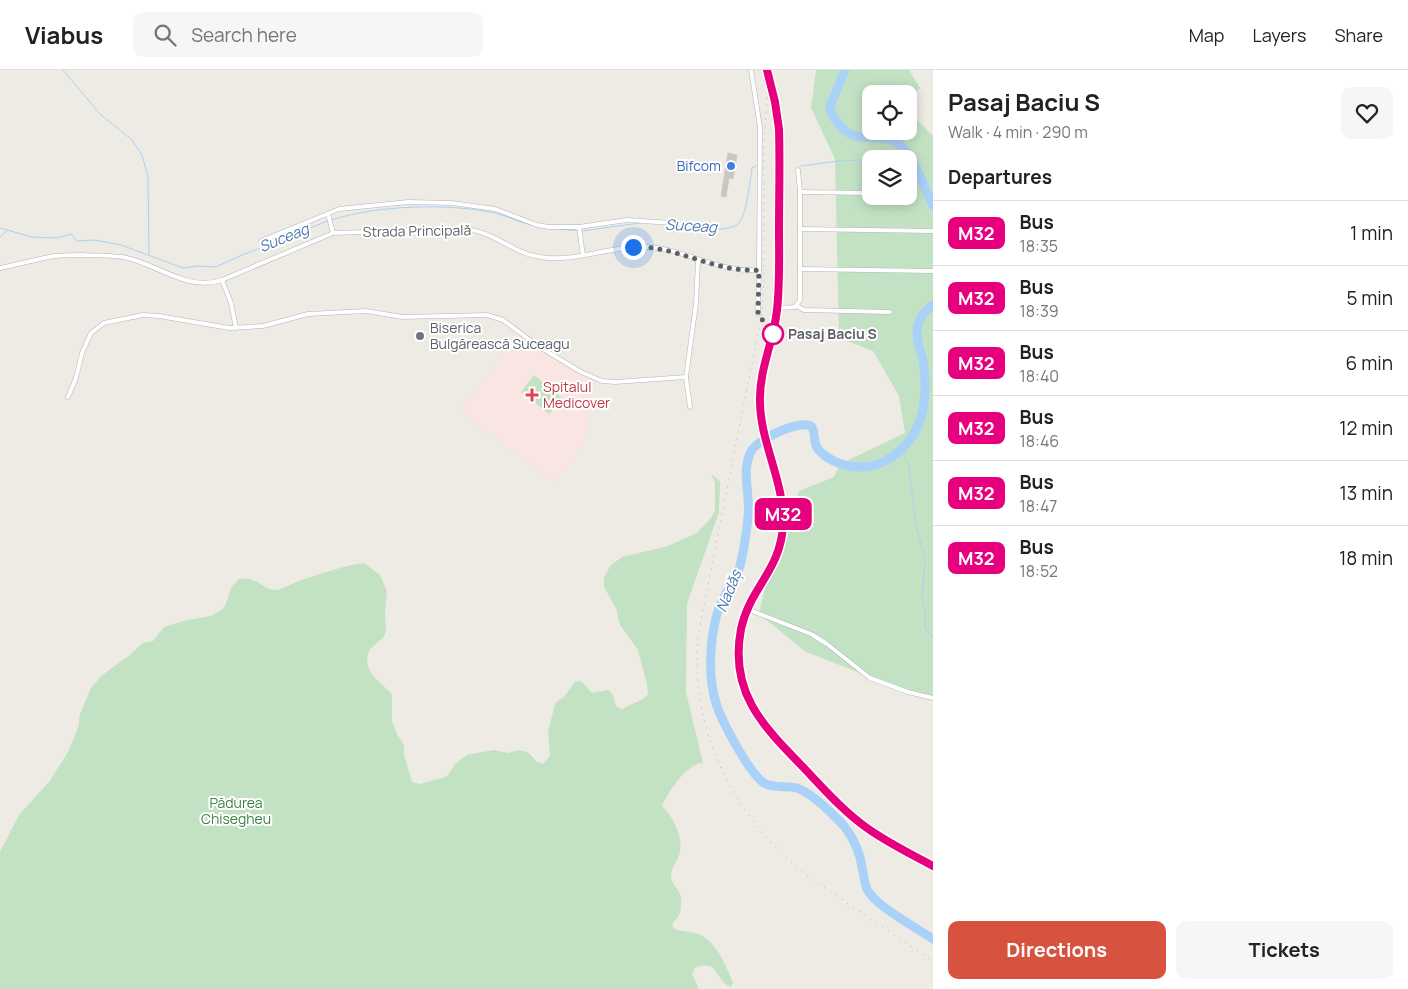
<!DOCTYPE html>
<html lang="en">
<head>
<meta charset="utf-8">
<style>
	body { margin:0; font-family:Manrope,sans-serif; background:#f6f6f6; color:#222; height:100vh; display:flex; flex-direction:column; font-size:19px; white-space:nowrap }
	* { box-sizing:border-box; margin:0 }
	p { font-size:16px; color:#767676 }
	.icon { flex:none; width:28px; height:28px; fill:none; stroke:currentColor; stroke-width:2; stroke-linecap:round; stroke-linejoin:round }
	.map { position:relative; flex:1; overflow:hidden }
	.sheet { display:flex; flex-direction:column; background:#fff; width:475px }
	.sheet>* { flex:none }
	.badge { padding:0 10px; border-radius:8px; font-size:18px; line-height:32px }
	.tools { position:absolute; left:862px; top:15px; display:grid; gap:10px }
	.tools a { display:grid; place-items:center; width:55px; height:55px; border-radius:10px; background:#fff; box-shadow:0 2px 12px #0003; font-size:25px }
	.you { position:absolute; width:25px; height:25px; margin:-12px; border:4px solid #fff; border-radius:50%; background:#1a73e8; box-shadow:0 0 0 8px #1a73e833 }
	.map>.badge { position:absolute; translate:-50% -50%; box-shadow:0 0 0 2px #fff }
	h2 { padding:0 15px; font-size:19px; line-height:45px }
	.round { display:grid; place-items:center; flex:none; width:52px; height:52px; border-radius:10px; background:#f6f6f6 }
	.headline { display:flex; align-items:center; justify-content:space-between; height:85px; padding:0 15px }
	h1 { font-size:24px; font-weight:700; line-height:38px }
	.action { display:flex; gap:10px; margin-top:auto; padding:10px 15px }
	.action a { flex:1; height:58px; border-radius:10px; background:#d8533f; color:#fff; font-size:20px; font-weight:700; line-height:58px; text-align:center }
	.action a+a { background:#f6f6f6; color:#222 }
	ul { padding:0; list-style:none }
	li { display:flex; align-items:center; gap:15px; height:65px; padding:0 15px; border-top:1px solid #e0e0e0 }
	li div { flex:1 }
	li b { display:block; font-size:19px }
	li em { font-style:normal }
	li .badge { min-width:55px; font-weight:700; text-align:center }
	header { display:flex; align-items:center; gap:30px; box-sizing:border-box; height:70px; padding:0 25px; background:#fff; border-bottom:1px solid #e0e0e0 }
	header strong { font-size:24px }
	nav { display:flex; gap:28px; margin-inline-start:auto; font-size:18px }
	.search { width:350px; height:45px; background:#f6f6f6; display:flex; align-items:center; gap:12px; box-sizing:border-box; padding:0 18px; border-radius:10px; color:#767676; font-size:19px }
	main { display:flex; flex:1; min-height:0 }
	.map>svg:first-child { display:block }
	.medical { fill:#f9e5e1 }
	.green { fill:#c3e2c4; fill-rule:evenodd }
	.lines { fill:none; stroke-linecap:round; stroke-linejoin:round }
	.stream { stroke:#aad1f7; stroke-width:1 }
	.river { stroke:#aad1f7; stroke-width:9 }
	.building { fill:#c9c6c0; stroke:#d1cdc3 }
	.street-casing { stroke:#b1b4b8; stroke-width:5 }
	.primary-casing { stroke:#e4c766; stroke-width:7 }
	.street { stroke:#fff; stroke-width:4 }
	.primary { stroke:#f7efaf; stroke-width:5.5 }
	.rail { stroke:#b2b3b3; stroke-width:1; stroke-dasharray:1 6; stroke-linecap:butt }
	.primary-bridge-casing { stroke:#e4c766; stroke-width:7; stroke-linecap:butt }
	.primary-bridge { stroke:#f7efaf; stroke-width:5.5 }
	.line-casing { stroke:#fff; stroke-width:11 }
	.line { stroke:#e6007e; stroke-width:8 }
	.walk { stroke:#5c5f63; stroke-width:5; stroke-dasharray:0 9 }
	.shop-dot { fill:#3f7fe0; stroke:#fff; stroke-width:2 }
	.stop-dot { fill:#fff; stroke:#e6007e; stroke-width:2.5 }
	.worship-dot { fill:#6b7280; stroke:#fff; stroke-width:2 }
	.health-dot { fill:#e0444e; stroke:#fff; stroke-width:2 }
	.labels { text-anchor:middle; stroke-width:4; stroke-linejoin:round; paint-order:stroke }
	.shop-label { font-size:14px; fill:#366cbe; stroke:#fff; text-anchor:end }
	.street-label { font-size:14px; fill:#5c5f63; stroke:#fff }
	.worship-label { font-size:14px; fill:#5b616d; stroke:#fff; text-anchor:start }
	.stop-label { font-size:14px; font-weight:bold; fill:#5c5f63; stroke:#fff; text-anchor:start }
	.health-label { font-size:14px; fill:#be3a42; stroke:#fff; text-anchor:start }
	.park-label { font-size:14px; fill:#3d8144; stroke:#fff }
	.water-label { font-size:15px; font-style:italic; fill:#4c78b0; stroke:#fff }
</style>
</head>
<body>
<header>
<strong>Viabus</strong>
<div class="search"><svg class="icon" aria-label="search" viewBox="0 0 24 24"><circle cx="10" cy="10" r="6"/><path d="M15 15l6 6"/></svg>Search here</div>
<nav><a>Map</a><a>Layers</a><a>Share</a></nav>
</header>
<main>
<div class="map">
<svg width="933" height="919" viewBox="0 0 933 919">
	<rect width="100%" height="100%" fill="#edebe4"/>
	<!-- medical -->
	<path class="medical" d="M518,261L530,271L595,309L583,377L555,413L460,341Z"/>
	<!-- green -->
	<g class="green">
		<path d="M816,0H909L920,18L909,30V24H871V61H909V42L933,66V631L806,582L759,544L771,492L799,421L834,407L840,394L905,363L899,326L873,281L839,268L835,89L811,38ZM871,89H909V126H871Z"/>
		<path d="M534,305L562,328L549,344L521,322Z"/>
		<path d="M711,404L720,411L719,442L687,534L686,622L703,693C687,693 668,722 662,736C673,746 685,770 679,785C677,792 670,799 671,807C672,817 682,820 681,831C681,836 681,843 678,847C675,852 670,852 674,859C683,862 693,861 701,865C718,875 726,896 733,913L731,917C715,912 720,888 695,898L692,904L699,919H0V782L19,745L49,712L68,682L78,658L80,644L91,618L101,606L131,584L143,573L153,571L164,557L187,550L211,546L220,541L225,536L232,516L239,509C258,506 264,521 275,520C285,519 292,513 301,510C321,504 342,496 364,493L380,505L387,521L385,541L386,562L383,568L370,579C360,601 380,611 392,624V651L397,664L404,675V685L412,712L419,714L442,708L448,705L456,693L467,685L494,680L508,683L517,680L524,681L530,684L537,692L543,694L550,686L548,662L555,634L560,629L563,628L575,612L581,611L592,623L608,620L613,625L616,636L622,639L643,629L648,624L647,614L638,580L620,555L616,538L604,517V507L611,495L622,487L668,476L697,463L711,448L715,440V413Z"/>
	</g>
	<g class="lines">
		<!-- stream -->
		<g class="stream">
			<path d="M63,0L100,44L132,70L142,85L148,107L149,184"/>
			<path d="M909,91L913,92"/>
			<path d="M801,96L838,91L887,89"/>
			<path d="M331,150C378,135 447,133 495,143C507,146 519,152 531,155"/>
			<path d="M669,155C684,157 726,164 738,154C747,145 750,110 752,98L756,96"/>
			<path d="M0,158L32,167L57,168L71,164L77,171L94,170L121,175L183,198L197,196L216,197L242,185L272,174L280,168L294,165L327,151"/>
			<path d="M560,159L582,161L640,153"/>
			<path d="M0,167L7,161"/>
			<path d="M899,381L904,385L909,397L916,456L925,490L922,530L926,544L925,558L933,568"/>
		</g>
		<!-- river -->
		<g class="river">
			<path d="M845,0L830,36C830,43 834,48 838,53C856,79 882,59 900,75C916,90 923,116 933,136"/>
			<path d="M933,235C923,241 917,252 917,264C917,273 921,282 923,290C929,329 924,369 887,390C872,399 853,399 836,392C827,388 817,382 815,372C814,366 815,363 812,357C801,348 759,369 752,380C740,399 751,425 748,447C746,465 744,485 738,502C734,514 724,524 720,535C710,561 707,606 716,633C721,650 749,703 764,713C773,719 787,715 797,718C812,723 834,745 844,756C853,767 860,783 862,797C864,805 864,812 867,819C874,835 918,859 933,869"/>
		</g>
	</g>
	<!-- building -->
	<path class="building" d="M728,83L737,85L733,109L729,108L726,127L721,126Z"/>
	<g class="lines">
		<!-- street casing -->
		<g class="street-casing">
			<g id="street">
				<path d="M800,122L871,123"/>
				<path d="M909,123H911"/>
				<path d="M328,144L333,163"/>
				<path d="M579,157L583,185"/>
				<path d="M800,159L933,161"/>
				<path d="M261,171L339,139L408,132L452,133L495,139L537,155L549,157H579L627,150L687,154"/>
				<path d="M0,198C16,195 33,190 49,187C66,184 105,185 123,187C157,193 186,222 222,210L333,163L462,159C494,160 511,183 540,187C576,193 611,175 647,177C685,179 720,203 759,200L760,57L751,0"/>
				<path d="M800,199L933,201"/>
				<path d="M222,210L231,233L236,258"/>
				<path d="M797,236L804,240L890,242"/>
				<path d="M778,238L795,237L800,230V122L798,100"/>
				<path d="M758,244L759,200"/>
				<path d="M68,327L76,308L82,283L91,263L104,253L143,245L159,246L229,258L263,256L308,244L366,241L403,247L487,245L503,250L538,276L581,302L602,311L615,312L686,307"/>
				<path d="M690,337L686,307L696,234L698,190"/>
				<path d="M747,539L811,564L827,574L870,608L908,622L933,628"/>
			</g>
		</g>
		<!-- primary casing -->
		<g class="primary-casing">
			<path id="primary" d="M779,69L778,238C774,271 757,303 760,337C763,378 786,418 783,459C780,498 748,522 741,559C728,626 768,661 810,704C828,723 846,743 867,758C888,773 911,784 933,796"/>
		</g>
		<!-- street -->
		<use href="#street" class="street"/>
		<!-- primary -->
		<use href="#primary" class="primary"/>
		<!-- rail -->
		<path class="rail" d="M771,0C758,80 768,162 762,243L701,550C699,561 697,573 697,584C695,668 735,745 799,799C814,812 832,822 848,834C877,853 905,872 933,891"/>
		<!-- primary-bridge casing -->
		<g class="primary-bridge-casing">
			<path id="primary-bridge" d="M767,0L777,40L779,69"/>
		</g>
		<!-- primary-bridge -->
		<use href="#primary-bridge" class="primary-bridge"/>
	</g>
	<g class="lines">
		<!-- line casing -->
		<g class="line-casing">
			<path id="line" d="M767,0L775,32L779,59C780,92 779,126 779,160C779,186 780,213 777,240C774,271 759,299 760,331C760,373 785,412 783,455C781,500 749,519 741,559C729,622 762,655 803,697C823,718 843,741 867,758C888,773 911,784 933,796"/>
		</g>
		<!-- line -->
		<use href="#line" class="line"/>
		<!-- walk -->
		<path class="walk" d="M633,177C676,175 715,203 759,200L758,244L773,264"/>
	</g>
	<!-- markers -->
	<circle class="shop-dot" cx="731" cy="96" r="5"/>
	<circle class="stop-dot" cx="773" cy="264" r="10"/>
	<circle class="worship-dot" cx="420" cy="266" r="5"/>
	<path class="health-dot" d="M529.5 317.5h5v5h5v5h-5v5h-5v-5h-5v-5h5z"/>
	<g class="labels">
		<!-- shop labels -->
		<g class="shop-label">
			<text x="721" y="101">Bifcom</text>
		</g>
		<!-- street labels -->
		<g class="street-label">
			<text transform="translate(417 161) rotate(-1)" y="5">Strada Principală</text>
		</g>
		<!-- worship labels -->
		<g class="worship-label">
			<text x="430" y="263">Biserica<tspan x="430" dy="16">Bulgărească Suceagu</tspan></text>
		</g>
		<!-- stop labels -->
		<g class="stop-label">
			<text x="788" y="269">Pasaj Baciu S</text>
		</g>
		<!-- health labels -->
		<g class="health-label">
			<text x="543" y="322">Spitalul<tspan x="543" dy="16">Medicover</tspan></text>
		</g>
		<!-- park labels -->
		<g class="park-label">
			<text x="236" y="738">Pădurea<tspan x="236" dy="16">Chisegheu</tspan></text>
		</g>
		<!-- water labels -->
		<g class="water-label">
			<text transform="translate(691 156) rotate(3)" y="5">Suceag</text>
			<text transform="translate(284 168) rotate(-22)" y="5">Suceag</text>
			<text transform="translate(729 521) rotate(-68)" y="5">Nadăș</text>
		</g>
	</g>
</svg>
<div class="tools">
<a><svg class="icon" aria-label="locate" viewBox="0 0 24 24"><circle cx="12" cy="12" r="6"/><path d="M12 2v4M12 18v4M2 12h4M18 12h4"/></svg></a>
<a><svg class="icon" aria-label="layers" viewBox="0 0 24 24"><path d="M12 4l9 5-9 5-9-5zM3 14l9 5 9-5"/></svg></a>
</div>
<div class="you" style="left:633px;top:177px"></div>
<b class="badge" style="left:783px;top:444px;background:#e6007e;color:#fff">M32</b>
</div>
<section class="sheet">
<div class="headline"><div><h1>Pasaj Baciu S</h1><p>Walk · 4 min · 290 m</p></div><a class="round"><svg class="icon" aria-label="heart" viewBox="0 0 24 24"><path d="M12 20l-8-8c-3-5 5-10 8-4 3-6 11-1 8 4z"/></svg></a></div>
<h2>Departures</h2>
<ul>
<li><span class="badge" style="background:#e6007e;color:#fff">M32</span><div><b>Bus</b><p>18:35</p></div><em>1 min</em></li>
<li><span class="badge" style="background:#e6007e;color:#fff">M32</span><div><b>Bus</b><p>18:39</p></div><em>5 min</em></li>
<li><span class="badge" style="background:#e6007e;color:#fff">M32</span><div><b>Bus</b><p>18:40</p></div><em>6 min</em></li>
<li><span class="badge" style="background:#e6007e;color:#fff">M32</span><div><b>Bus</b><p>18:46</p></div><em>12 min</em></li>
<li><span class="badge" style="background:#e6007e;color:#fff">M32</span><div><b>Bus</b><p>18:47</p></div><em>13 min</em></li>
<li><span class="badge" style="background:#e6007e;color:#fff">M32</span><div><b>Bus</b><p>18:52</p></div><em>18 min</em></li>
</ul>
<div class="action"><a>Directions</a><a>Tickets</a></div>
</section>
</main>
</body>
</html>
